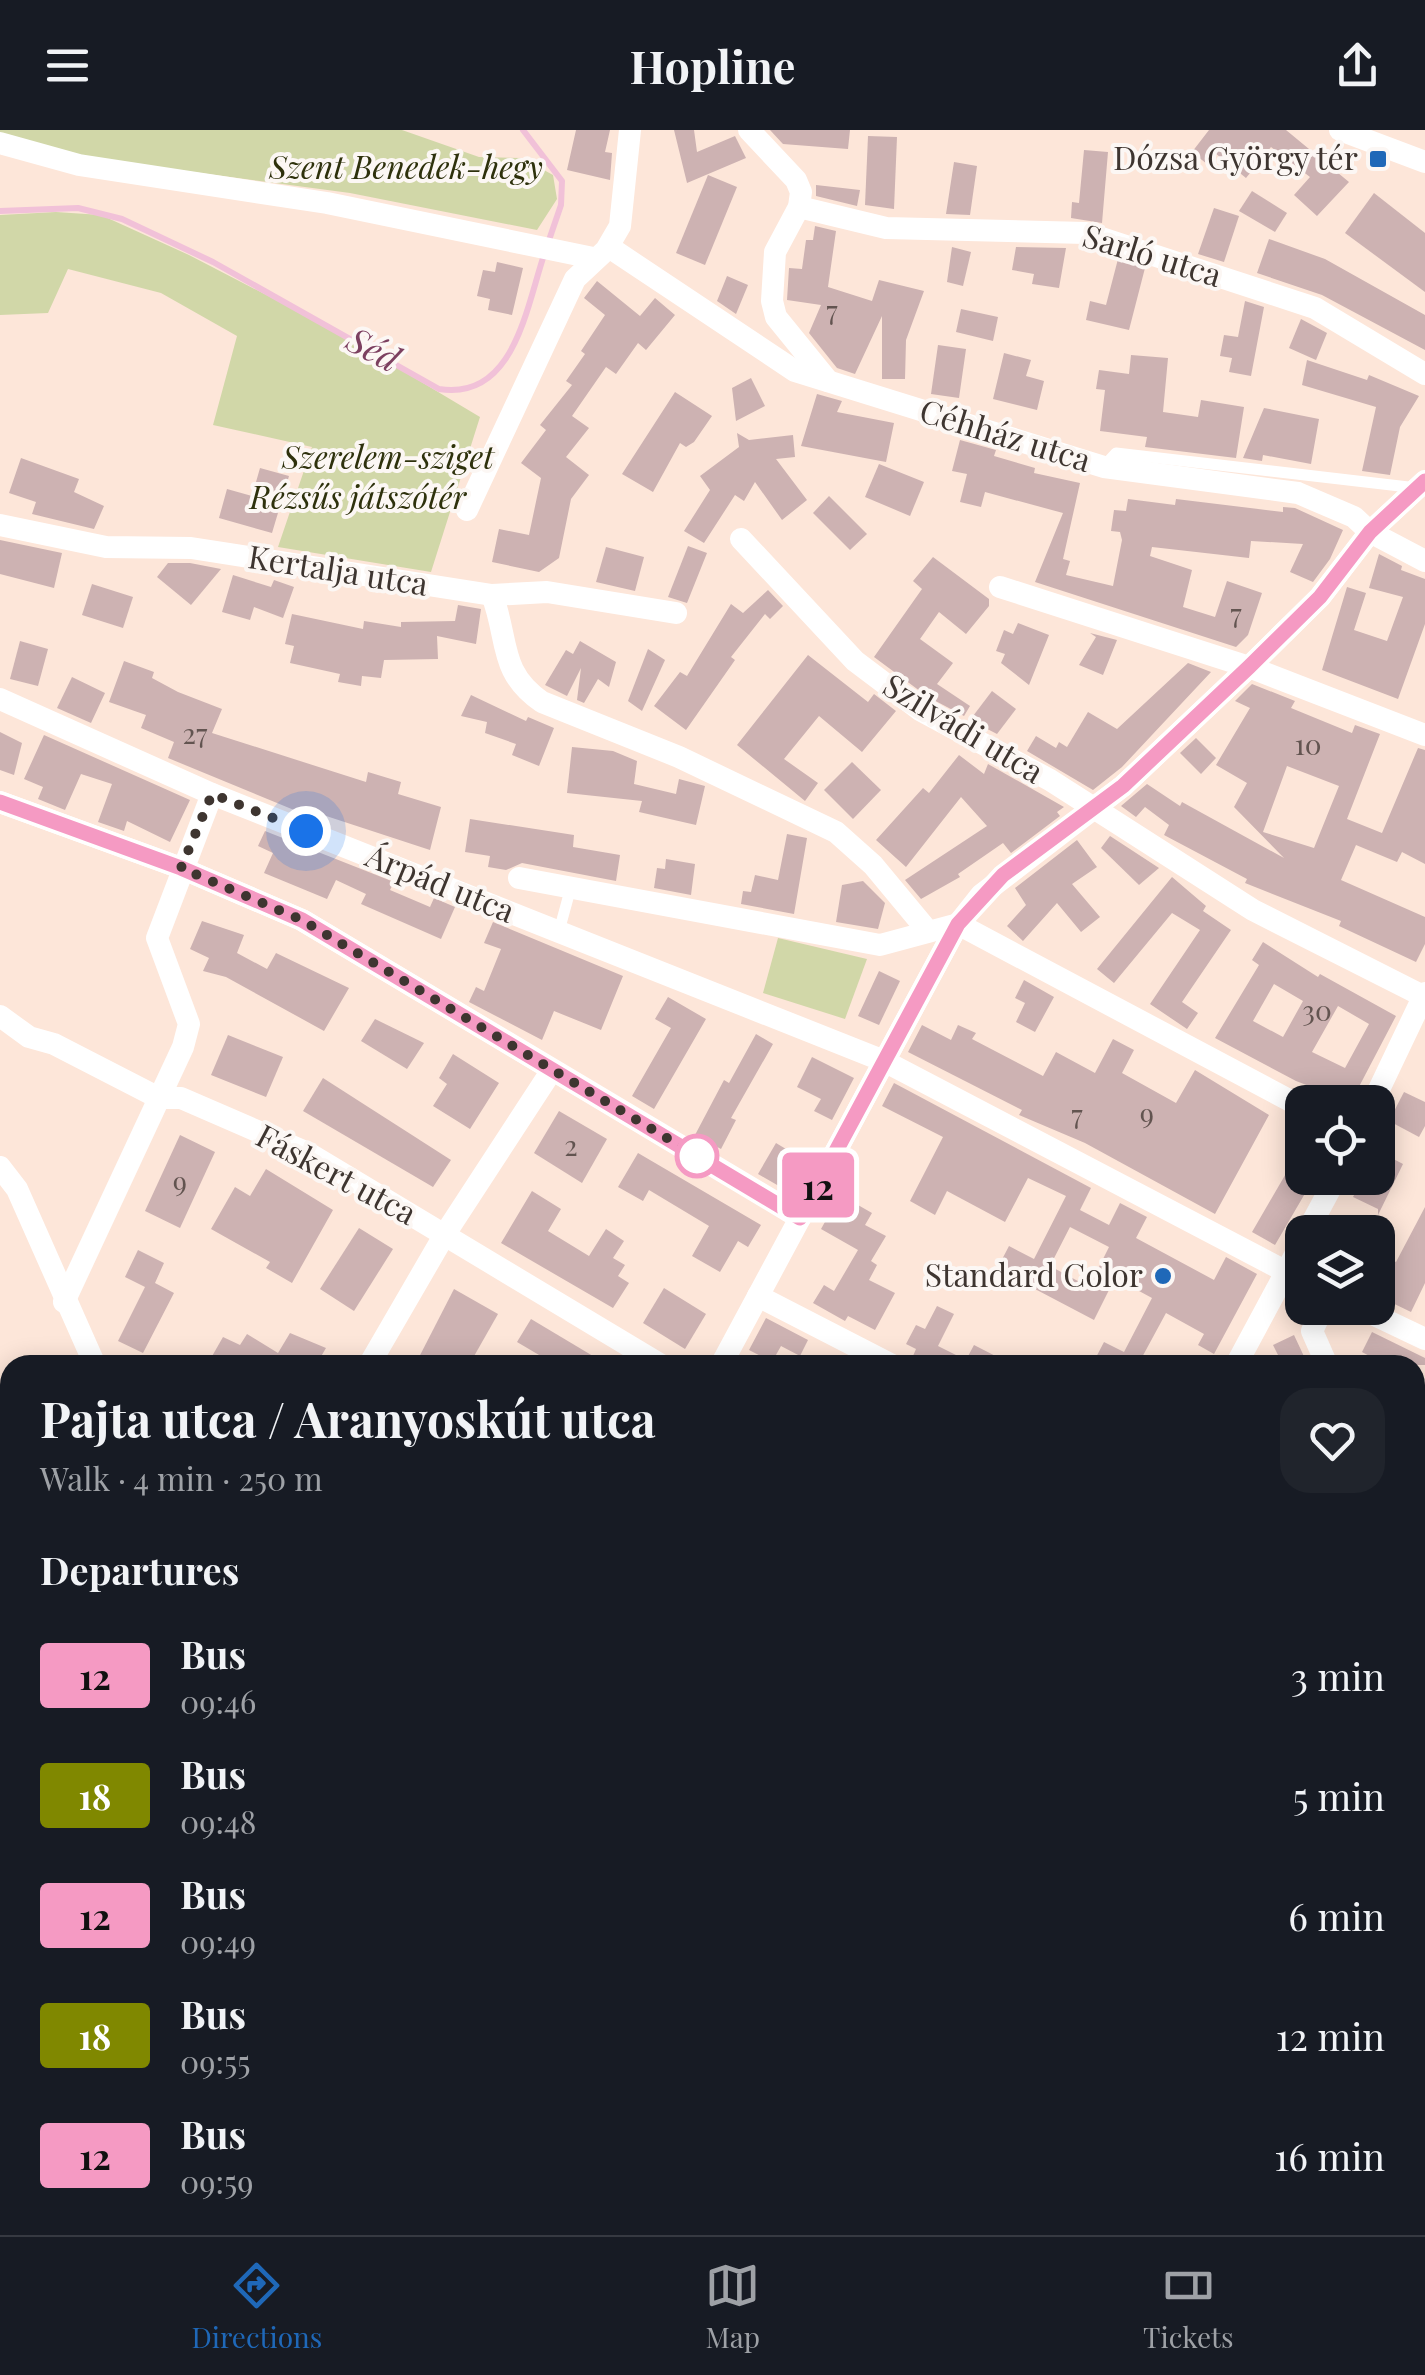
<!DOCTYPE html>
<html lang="en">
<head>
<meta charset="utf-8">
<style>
	body { margin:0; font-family:"Playfair Display",serif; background:#20242c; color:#f1f3f6; height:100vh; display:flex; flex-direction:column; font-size:38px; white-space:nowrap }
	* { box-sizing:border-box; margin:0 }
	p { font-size:32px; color:#9ea1a6 }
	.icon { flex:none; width:55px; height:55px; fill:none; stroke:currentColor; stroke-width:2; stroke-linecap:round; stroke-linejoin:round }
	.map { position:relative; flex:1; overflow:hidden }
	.side { position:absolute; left:0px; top:1225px; width:1425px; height:880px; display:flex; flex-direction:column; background:#171b24; border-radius:30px 30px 0 0; box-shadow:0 5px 25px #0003 }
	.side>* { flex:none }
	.badge { padding:0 20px; border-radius:8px; font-size:35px; line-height:65px }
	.fabs { position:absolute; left:1285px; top:955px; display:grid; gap:20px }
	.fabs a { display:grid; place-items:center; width:110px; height:110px; border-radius:20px; background:#171b24; box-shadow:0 5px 25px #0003; font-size:50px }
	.you { position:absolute; width:50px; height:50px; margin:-25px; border:8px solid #fff; border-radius:50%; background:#1a73e8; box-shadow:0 0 0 15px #1a73e833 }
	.map>.badge { position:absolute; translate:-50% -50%; box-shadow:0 0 0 5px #fff }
	h2 { padding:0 40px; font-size:38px; line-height:90px }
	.round { display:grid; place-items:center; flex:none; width:105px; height:105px; border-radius:30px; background:#20242c }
	.headline { display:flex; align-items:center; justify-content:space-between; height:170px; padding:0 40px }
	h1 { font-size:48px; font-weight:700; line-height:75px }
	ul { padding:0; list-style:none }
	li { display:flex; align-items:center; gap:30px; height:120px; padding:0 40px }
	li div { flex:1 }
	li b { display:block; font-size:38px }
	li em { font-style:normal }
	li .badge { min-width:110px; font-weight:700; text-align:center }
	header { display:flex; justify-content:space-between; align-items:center; height:130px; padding:0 40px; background:#171b24; font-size:45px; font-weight:700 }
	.menu { display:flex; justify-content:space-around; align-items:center; height:140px; border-top:2px solid #363941; background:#171b24; font-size:28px; color:#9ea1a6 }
	.menu a { display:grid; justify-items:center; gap:5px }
	.menu .active { color:#1f68b8 }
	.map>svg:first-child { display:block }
	.green { fill:#d1d7a8 }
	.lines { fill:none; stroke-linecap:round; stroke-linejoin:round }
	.stream { stroke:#f1c1d8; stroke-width:6 }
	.building { fill:#cdb2b2; fill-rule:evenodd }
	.service { stroke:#fff; stroke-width:11 }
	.minor { stroke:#fff; stroke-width:22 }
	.line-casing { stroke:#fff; stroke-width:22 }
	.line { stroke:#f59ac3; stroke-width:15 }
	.walk { stroke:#3e3530; stroke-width:10; stroke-dasharray:0 18 }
	.poi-dot { fill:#1f68b8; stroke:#fcf7f4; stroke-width:4 }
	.stop-dot { fill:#fff; stroke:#f59ac3; stroke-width:5 }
	.labels { text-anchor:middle; stroke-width:8; stroke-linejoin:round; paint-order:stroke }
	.number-label { font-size:28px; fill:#625450 }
	.poi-label { font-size:32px; fill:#3e3530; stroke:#fcf7f4; text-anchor:end }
	.park-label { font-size:32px; font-style:italic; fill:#2e310c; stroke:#fcf7f4 }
	.street-label { font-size:32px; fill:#3e3530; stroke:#fcf7f4 }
	.water-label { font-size:35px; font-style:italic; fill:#7c4060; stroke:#fcf7f4 }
</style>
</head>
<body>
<header><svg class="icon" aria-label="menu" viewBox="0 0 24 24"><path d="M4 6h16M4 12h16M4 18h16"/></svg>Hopline<svg class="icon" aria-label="share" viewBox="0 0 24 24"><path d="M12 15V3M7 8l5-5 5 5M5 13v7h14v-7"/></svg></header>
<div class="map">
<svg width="1425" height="2105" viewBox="0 0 1425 2105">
	<rect width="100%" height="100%" fill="#fde6d9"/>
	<!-- green -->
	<g class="green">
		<path d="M0,0H402L479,27L522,28L553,45L557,69L537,100L350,63L74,26L0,6Z"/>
		<path d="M56,82L101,85L189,125L336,201L480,287L431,442L278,417L312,317L213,295L237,206L161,163L68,139L48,183L0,185V85Z"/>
		<path d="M778,808L867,829L845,889L763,863Z"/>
		<path d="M0,1274L10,1285V1912L0,1900Z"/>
		<path d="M1415,1935H1425V2105H192L182,2095H1415Z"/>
	</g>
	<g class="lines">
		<!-- stream -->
		<g class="stream">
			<path d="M523,0L562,51L561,75L548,113"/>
			<path d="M0,81L78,78L122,89L213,132L439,259C514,271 526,178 544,125"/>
			<path d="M0,1915L10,1926"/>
			<path d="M210,2095L225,2105"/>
		</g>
	</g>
	<!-- building -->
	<g class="building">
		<path d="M576,0H610L605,22L612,23L610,50L567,40Z"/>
		<path d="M674,0H694L697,22L735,6L746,28L687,53Z"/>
		<path d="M770,0H850L848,19L783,14Z"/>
		<path d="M1209,0H1286L1349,52L1317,86L1294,65L1310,47L1271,17L1246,48L1215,23L1207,34L1192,22Z"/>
		<path d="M868,6L897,7L894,79L865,75Z"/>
		<path d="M1084,20L1108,22L1102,93L1071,88L1072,72L1079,73Z"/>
		<path d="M954,32L977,36L970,85L946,84Z"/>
		<path d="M708,45L737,57L705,135L676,123Z"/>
		<path d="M816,55L860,60L857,76L816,66Z"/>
		<path d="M1252,61L1287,83L1275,102L1239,81Z"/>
		<path d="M1374,63L1425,103V162L1345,103Z"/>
		<path d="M1214,78L1239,86L1224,132L1198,124Z"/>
		<path d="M815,96L836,101L828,157L872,171L879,150L924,161L906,210L905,249H882V186L855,244L837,238L809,203L821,175L787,170L789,138L802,139L806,110H813Z"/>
		<path d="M1269,109L1325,129L1425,185V220L1322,165L1257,143Z"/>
		<path d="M952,117L971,122L963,156L947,152Z"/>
		<path d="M1016,117L1066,118L1059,158L1032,154L1034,144L1012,140Z"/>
		<path d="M1118,129L1145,138L1129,200L1086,190L1090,171L1106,175Z"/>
		<path d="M497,132L523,138L512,185L488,180L490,169L477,166L483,140L495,142Z"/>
		<path d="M727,146L748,155L736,184L717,171Z"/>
		<path d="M597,151L640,186L655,168L675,185L646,220L638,213L616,244L606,237L572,286L589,298L566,327L589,345L571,369L559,428L539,442L492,432L499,399L529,405L541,348L521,333L546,300L540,295L572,255L566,251L585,224L581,221L605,185L584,168Z"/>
		<path d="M1245,171L1264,177L1251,246L1229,242L1232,228L1220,226L1224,205L1238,207Z"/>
		<path d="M961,179L998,187L993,211L956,202Z"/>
		<path d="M1301,189L1327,203L1316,230L1289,218Z"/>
		<path d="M938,215L966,219L959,268L931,264Z"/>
		<path d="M1004,223L1031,230L1026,246L1044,251L1037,280L993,269Z"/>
		<path d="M1131,225L1168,228L1163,282L1198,287L1201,270L1244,277L1236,328L1145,317L1147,307L1100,301L1105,260L1096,259L1099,240L1129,244Z"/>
		<path d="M1307,230L1367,250L1369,245L1419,266L1400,297L1390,345L1362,341L1376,277L1302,255Z"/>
		<path d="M751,248L765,276L736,291L732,258Z"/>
		<path d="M675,262L712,286L694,312L686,317L680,313L653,362L622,344Z"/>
		<path d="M817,264L842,271L837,282L894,293L886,332L801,316Z"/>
		<path d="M1264,278L1319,289L1311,334L1263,325L1262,331L1243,328Z"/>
		<path d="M737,303L749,310L793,305L795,327L776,329L807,370L782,390L755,352L744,371L735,365L704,413L684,401L710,360L700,346L739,317Z"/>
		<path d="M960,310L996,320L994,326L1035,338L1034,343L1080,353L1063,429L1070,431L1066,445L1113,456L1122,410L1120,402L1111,401L1114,380L1126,381L1128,369L1175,375L1176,369L1283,382V377L1295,378L1343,400L1330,429L1313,452L1290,442L1303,414L1251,411L1249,428L1152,417L1150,426L1192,440L1183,477L1215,487L1227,451L1262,463L1248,505L1236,517L1035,452L1063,383L985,362L981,377L960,372L967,344L952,341Z"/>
		<path d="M21,328L79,349L74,362L104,376L94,399L32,384L36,372L9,363Z"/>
		<path d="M879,334L924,352L910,386L865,367Z"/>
		<path d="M260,338L289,346L272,403L219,388L227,359L252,366Z"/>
		<path d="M829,366L867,404L850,420L813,383Z"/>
		<path d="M0,410L62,423L54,458L0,444Z"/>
		<path d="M688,416L707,423L687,473L668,467Z"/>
		<path d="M606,417L644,427L635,461L596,452Z"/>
		<path d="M1379,424L1402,436L1401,440L1425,449V494L1398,569L1322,540L1347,457L1366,463L1354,500L1387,511L1403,467L1369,458Z"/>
		<path d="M933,427L989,469V476L966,504L939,482L920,509L953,533L937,554L970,576L964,586L928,567L874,527L922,459L913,451Z"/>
		<path d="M168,433H190L221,439L191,475L157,447Z"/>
		<path d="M233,445L271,457L274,450L294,457L283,488L254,477L250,490L222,482Z"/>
		<path d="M92,454L133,467L123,498L82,485Z"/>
		<path d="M768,460L783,476L770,489L765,484L731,527L735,530L686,600L654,576L680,542L687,546L731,474L743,483Z"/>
		<path d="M458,475L481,479L476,514L437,506L438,529L384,530L381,548L362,546L361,556L338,552L340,544L290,533L294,516L285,514L292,484L363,499L364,491L401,497V492L455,491Z"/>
		<path d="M1018,493L1049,505L1029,555L1001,533L1005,524L996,521L1004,500L1013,504Z"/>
		<path d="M1090,503L1117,510L1103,545L1079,535L1096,507Z"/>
		<path d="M20,511L48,519L38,556L10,549Z"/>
		<path d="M580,511L616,532L609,557L598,549L584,573L577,570L581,538L567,566L545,555L566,520L573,524Z"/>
		<path d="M648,519L665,530L642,581L628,571Z"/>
		<path d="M808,525L868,572L874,564L896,581L862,622L819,586L784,629L818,653L805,671L737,615Z"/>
		<path d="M124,531L154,542L152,548L178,562L222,579L212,603L366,652L368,642L401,652L398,664L441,677L430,720L314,682L311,687L168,628L174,612L141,598L146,585L109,572Z"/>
		<path d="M1188,533L1211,542L1122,637L1093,660L1027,621L1036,606L1056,618L1059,612L1067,617L1088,582L1117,599Z"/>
		<path d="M72,547L105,563L91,593L57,578Z"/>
		<path d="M1252,554L1295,571L1291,578L1352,603L1355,595L1380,604L1347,689L1382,703L1418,618L1425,620V734L1402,722L1397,732L1356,715L1341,750L1425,787V814L1416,832L1339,796L1341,791L1245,753L1247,749L1164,705L1169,695L1145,677L1136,687L1121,676L1147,654L1180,676L1182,672L1284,728L1234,677L1247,653L1216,635L1250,578L1235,571ZM1287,636L1339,656L1314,718L1263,702Z"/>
		<path d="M992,561L1016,579L997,604L970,590Z"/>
		<path d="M471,565L526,591L528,587L554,598L539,636L512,625L516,614L485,603L487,592L461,586Z"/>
		<path d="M0,602L22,613L14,645L0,640Z"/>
		<path d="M44,605L190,670L170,712L127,691L124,701L98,692L112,654L81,644L65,680L38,669L43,657L24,649Z"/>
		<path d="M1196,608L1216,628L1201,644L1180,623Z"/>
		<path d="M572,617L613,621L637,631L634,654L676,664L679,649L705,656L696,695L639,682L642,671L567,663Z"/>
		<path d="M959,625L984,644L988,634L1064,677L1057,682L1060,686L1011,723L1003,713L958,744L960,747L921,769L905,750L987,696L961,667L906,737L876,710L923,658L929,663Z"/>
		<path d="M852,632L881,660L853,689L824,660Z"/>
		<path d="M470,689L574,705L573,717L620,725L616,751L522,733L506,740L488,737L490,726L465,722Z"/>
		<path d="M265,701L394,752L390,760L430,777L434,768L455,777L441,809L361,774L366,764L336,750L327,769L264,743L273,723L258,716Z"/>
		<path d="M787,704L807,708L794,784L741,774L743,761L751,762L755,745L778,750Z"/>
		<path d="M1110,706L1159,738L1139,755L1101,718Z"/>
		<path d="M1077,710L1097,737L1072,754L1100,787L1081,802L1057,773L1023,811L1007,796L1026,775L1015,758Z"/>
		<path d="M666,729L695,734L691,765L654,758L657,738L665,739Z"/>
		<path d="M1172,747L1206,776L1203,781L1231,800L1182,872L1198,883L1187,899L1150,874L1200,800L1172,783L1114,853L1097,839Z"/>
		<path d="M863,751L885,773L878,799L836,792L842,755Z"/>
		<path d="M202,791L244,805L237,823L267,839L276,823L349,858L324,901L226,847L203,841L209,828L190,819Z"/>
		<path d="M493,792L623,846L601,900L554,881L542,910L469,872L476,857L484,861L501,819L484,813Z"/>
		<path d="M1263,812L1318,847L1320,844L1396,886L1351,972L1296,951L1215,908L1259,835L1252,830ZM1274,854L1303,871L1283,907L1253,891ZM1338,876L1369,894L1345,938L1312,922Z"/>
		<path d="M879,841L900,851L879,895L858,886Z"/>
		<path d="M1024,850L1054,867L1035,902L1016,892L1025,873L1015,868Z"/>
		<path d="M668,867L706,889L654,979L632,966L671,898L655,889Z"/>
		<path d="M375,889L424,913L407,939L361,911Z"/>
		<path d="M922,895L951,910L958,895L976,903L972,909L1043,946L1056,922L1095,943L1113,909L1134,920L1122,943L1176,973L1195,940L1269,985L1215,1084L1085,1013L1019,985L1022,980L908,922Z"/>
		<path d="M756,904L773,914L731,988L736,990L721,1019L695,1005L724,950L729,953Z"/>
		<path d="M228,905L283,927L266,967L211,945Z"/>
		<path d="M453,924L499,953L470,999L433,976L447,954L439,948Z"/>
		<path d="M812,927L854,948L832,990L814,981L821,969L797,957Z"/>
		<path d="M323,948L451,1030L433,1057L303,981Z"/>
		<path d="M894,953L1091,1058L1080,1080L1109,1095L1120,1073L1147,1087L1136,1108L1214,1150L1226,1127L1257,1144L1214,1224L1198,1215L1204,1204L1166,1183L1140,1231L1148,1235H1092L1104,1212L1124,1222L1152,1168L1115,1148L1094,1190L997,1139L1009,1116L1034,1129L1066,1066L1028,1048L1005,1092L947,1061L935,1085L910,1071L943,1007L882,976ZM1070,1097L1109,1117L1089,1157L1050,1136Z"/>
		<path d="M1404,962L1425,972V996L1419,1007L1389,991Z"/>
		<path d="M559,981L607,1009L582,1053L534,1023Z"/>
		<path d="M180,1005L215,1022L180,1098L145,1081Z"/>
		<path d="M776,1013L809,1033L791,1063L758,1044Z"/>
		<path d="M1302,1016V1048H1314L1275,1115L1252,1102Z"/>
		<path d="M1378,1021L1403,1034L1378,1085V1079L1353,1067L1363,1048H1378Z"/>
		<path d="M638,1023L761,1095L748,1117L738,1111L720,1142L692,1126L709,1096L649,1060L643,1071L618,1057Z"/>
		<path d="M266,1039L333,1080L292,1153L266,1138L270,1132L211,1099L235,1057L250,1066Z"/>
		<path d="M532,1061L561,1079L548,1101L589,1126L606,1099L624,1111L613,1128L625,1135L618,1146L629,1153L613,1178L501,1113Z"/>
		<path d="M851,1071L872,1083L865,1095L886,1106L871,1131L877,1135L869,1150L895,1163L875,1200L848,1186L845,1191L813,1173L824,1155L834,1161L858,1120L821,1099L835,1074L846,1080Z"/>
		<path d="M1425,1077V1153L1411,1182L1378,1166V1122L1396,1132Z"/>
		<path d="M359,1098L393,1119L354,1181L320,1159Z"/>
		<path d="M138,1120L164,1133L155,1153L174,1163L143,1223L118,1211L145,1157L125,1147Z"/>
		<path d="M664,1158L706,1184L685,1219L643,1193Z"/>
		<path d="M454,1159L498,1184L469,1235H415Z"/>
		<path d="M937,1176L954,1184L938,1216L966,1230L974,1215L1013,1235H931L913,1226L916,1219L906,1214L916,1195L925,1199Z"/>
		<path d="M766,1188L808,1210L800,1226L781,1216L772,1232L749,1220Z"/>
		<path d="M531,1189L608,1235H556L517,1212Z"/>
		<path d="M1372,1202L1425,1228V1235H1369L1373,1228L1362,1222Z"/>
		<path d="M290,1203L326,1218L316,1235H207L223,1207L240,1215L247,1204L278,1223Z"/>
		<path d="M1294,1205L1308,1235H1283L1273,1215Z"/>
	</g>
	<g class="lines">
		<!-- service -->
		<g class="service">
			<path d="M1104,336L1116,323L1417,358"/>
			<path d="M559,801L571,757"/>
		</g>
		<!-- minor -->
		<g class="minor">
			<path d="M749,0L796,50L801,62L799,77L775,122L772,171L776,187L828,251"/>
			<path d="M1340,0L1425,32"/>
			<path d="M0,13L79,35L327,73L593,128"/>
			<path d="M799,77L886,98L1086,103L1315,178L1425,244"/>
			<path d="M609,117L795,241L1104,337L1298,363L1354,387L1370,402L1425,431"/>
			<path d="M467,380L575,149L606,120L620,96L630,0"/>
			<path d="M0,395L106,417L191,418L492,465L547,462L676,483"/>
			<path d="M741,409L855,531L920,580L1050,650L1253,780L1425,867"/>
			<path d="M1000,457L1249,537L1425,605"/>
			<path d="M492,465C509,509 498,542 542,572L679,627L836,702L873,735L927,800"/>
			<path d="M0,569L212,664L884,931L1302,1150"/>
			<path d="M0,672L181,738L302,790L800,1087"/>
			<path d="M519,748L880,815L958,794L1302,977"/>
			<path d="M0,886L29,907L54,914L159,968H181L308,1023L661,1235"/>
			<path d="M1373,972L1425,863"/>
			<path d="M0,1037L17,1059L95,1235"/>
			<path d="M1307,1102L1336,1048"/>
			<path d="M758,1166L892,1235"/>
			<path d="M64,1172L183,917L189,894L157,808L212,664"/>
			<path d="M1323,1178L1312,1201L1327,1235"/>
			<path d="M1360,1178L1425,1209"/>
			<path d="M369,1235L445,1104L552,940"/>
			<path d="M721,1235L958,794L981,765L1123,656L1249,537L1320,467L1370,402L1425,351"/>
			<path d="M1236,1235L1302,1112"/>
			<path d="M1415,1428L1425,1450"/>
			<path d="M1415,1502L1425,1507"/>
			<path d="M0,1503L10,1512"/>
			<path d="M1415,1599H1425"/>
			<path d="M1415,1798L1425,1797"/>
		</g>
	</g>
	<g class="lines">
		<!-- line casing -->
		<g class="line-casing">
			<path id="line" d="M0,672L181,738L302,790L800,1088L958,794L1003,745L1123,656L1249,537L1320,467L1370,402L1425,351"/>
		</g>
		<!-- line -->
		<use href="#line" class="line"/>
		<!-- walk -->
		<path class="walk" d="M306,701L212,664L181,738L302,790L707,1032L697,1026"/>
	</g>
	<!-- markers -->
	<g class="poi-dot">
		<rect x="1368" y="19" width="20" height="20" rx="5"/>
		<circle cx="1163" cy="1146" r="10"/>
	</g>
	<circle class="stop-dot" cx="697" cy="1026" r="20"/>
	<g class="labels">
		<!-- number labels -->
		<g class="number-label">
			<text x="832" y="191">7</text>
			<text x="1236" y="494">7</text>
			<text x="195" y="614">27</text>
			<text x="1308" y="625">10</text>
			<text x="1317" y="891">30</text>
			<text x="1147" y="994">9</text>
			<text x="1077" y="995">7</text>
			<text x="571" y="1026">2</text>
			<text x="180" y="1062">9</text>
		</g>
		<!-- poi labels -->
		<g class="poi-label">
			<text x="1358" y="40">Dózsa György tér</text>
			<text x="1143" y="1157">Standard Color</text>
		</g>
		<!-- park labels -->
		<g class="park-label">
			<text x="406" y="49">Szent Benedek-hegy</text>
			<text x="388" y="339">Szerelem-sziget</text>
			<text x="358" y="379">Rézsűs játszótér</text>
		</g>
		<!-- street labels -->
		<g class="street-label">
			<text transform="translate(1152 126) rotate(17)" y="11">Sarló utca</text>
			<text transform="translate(1005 306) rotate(17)" y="11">Céhház utca</text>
			<text transform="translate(338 441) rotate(9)" y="11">Kertalja utca</text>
			<text transform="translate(963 599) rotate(31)" y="11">Szilvádi utca</text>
			<text transform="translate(440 754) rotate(22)" y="11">Árpád utca</text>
			<text transform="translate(336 1045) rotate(28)" y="11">Fáskert utca</text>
		</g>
		<!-- water labels -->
		<g class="water-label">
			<text transform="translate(373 220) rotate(28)" y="12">Séd</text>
		</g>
	</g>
</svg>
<div class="fabs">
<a><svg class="icon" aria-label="locate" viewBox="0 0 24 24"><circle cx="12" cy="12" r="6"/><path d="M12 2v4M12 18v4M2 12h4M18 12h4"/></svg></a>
<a><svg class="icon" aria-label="layers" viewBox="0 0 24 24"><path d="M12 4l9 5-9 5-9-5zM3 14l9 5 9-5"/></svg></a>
</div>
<div class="you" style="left:306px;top:701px"></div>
<b class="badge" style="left:818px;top:1055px;background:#f59ac3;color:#111">12</b>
<section class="side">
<div class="headline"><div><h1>Pajta utca / Aranyoskút utca</h1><p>Walk · 4 min · 250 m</p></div><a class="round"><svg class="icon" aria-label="heart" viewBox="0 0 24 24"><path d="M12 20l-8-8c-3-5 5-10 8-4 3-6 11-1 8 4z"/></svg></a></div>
<h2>Departures</h2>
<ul>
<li><span class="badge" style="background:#f59ac3;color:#111">12</span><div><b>Bus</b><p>09:46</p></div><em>3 min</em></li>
<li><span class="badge" style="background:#808800;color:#fff">18</span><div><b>Bus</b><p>09:48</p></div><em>5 min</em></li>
<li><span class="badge" style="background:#f59ac3;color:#111">12</span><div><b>Bus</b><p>09:49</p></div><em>6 min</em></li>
<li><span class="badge" style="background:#808800;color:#fff">18</span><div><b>Bus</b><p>09:55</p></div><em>12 min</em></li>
<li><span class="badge" style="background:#f59ac3;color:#111">12</span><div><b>Bus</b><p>09:59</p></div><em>16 min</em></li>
</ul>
</section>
</div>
<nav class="menu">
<a class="active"><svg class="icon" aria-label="directions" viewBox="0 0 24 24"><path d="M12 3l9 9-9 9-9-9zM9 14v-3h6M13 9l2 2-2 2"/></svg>Directions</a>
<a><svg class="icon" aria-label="map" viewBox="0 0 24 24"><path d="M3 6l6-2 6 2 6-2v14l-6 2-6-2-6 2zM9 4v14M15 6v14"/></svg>Map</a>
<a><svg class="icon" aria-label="tickets" viewBox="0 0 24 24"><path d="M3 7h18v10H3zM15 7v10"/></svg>Tickets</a>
</nav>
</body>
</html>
